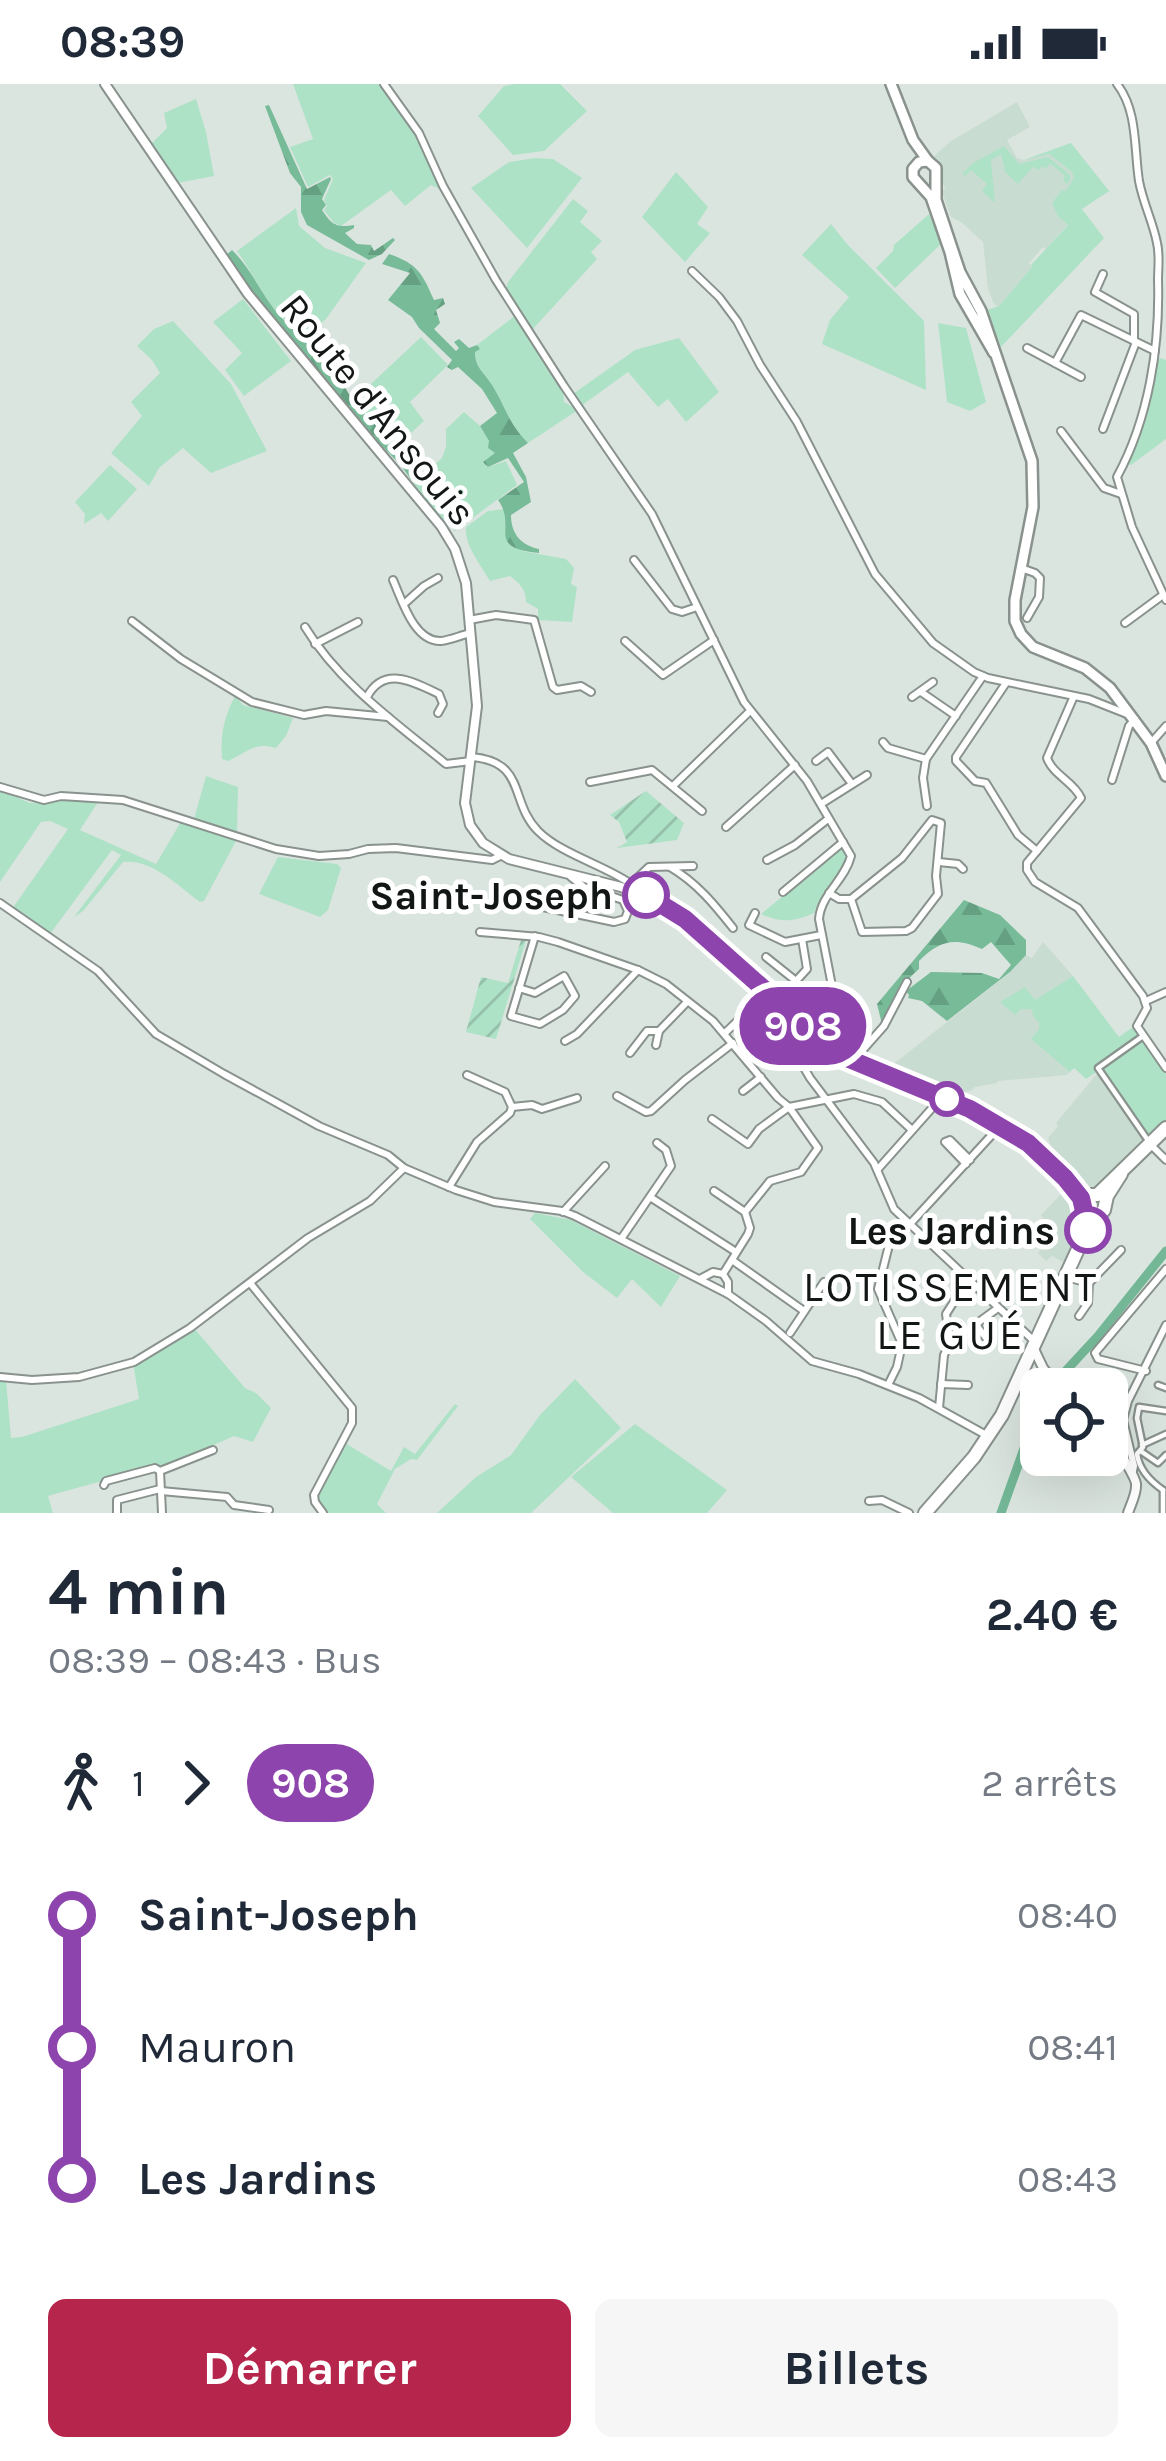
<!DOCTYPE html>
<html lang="fr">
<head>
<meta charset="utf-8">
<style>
	body { margin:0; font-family:Karla,sans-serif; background:#f6f6f7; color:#1f2937; height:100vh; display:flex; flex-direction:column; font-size:45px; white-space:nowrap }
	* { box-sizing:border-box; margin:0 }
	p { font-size:39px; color:#747a83 }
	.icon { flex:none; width:66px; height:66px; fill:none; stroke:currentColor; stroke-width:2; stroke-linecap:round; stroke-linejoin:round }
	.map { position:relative; height:1429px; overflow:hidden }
	.sheet { display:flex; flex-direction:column; background:#fff; flex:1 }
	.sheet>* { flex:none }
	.badge { padding:0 24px; border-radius:39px; font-size:42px; line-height:78px }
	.fabs { position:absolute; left:1020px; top:1284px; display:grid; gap:24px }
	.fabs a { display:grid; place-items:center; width:108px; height:108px; border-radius:18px; background:#fff; box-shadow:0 12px 48px #0002; font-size:60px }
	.map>.badge { position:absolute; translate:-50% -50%; box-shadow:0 0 0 6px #fff }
	.legs { display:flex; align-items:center; gap:18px; height:132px; padding:0 48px; font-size:39px }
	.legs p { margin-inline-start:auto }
	.summary { display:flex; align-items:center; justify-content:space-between; height:204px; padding:0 48px }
	h1 { font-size:66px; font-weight:700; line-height:90px }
	.action { display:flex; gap:24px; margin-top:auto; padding:24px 48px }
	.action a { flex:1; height:138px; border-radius:18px; background:#b6254b; color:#fff; font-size:48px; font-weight:700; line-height:138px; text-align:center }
	.action a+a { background:#f6f6f7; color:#1f2937 }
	ul { padding:0 48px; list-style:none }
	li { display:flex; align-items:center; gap:42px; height:132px; font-size:45px }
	li i { display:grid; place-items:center; width:18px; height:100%; margin:0 15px; background:currentColor }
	li i::after { content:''; width:30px; height:30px; margin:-15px; border:9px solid; border-radius:50%; background:#fff }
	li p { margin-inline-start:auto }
	li:first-child i { background:linear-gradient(#0000 50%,currentColor 0) }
	li:last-child i { background:linear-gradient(currentColor 50%,#0000 0) }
	.status { display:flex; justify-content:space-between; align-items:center; height:84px; padding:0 60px; background:#fff; direction:ltr }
	.status svg { height:33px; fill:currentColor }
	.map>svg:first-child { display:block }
	.built { fill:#c9dcd2 }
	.grass { fill:#aee2c7 }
	.forest { fill:url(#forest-firs) }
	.garden { fill:url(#garden-furrows) }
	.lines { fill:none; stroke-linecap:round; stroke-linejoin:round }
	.river { stroke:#73b796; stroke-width:9 }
	.pedestrian-casing { stroke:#89928d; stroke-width:9 }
	.minor-casing { stroke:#89928d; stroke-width:10 }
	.tertiary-casing { stroke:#89928d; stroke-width:12 }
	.secondary-casing { stroke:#89928d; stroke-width:14 }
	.primary-casing { stroke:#89928d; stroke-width:16 }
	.pedestrian { stroke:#fff; stroke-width:4.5 }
	.minor { stroke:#fff; stroke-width:6 }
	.tertiary { stroke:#fff; stroke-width:8 }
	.secondary { stroke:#fff; stroke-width:9 }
	.primary { stroke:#fff; stroke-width:12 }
	.line-1-casing { stroke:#fff; stroke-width:27 }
	.line-1 { stroke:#8e44ad; stroke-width:18 }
	.stop-1-dot { fill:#fff; stroke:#8e44ad; stroke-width:6 }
	.labels { text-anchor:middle; stroke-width:10; stroke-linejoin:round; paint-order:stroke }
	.street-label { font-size:39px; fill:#121614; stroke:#fff }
	.stop-label { font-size:39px; font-weight:bold; fill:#121614; stroke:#fff; text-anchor:end }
	.neighbourhood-label { font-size:42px; letter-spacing:3px; fill:#121614; stroke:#fff }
</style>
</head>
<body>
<div class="status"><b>08:39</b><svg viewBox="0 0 49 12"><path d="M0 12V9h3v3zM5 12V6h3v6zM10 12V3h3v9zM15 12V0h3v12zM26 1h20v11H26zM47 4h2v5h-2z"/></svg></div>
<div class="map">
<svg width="1166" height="1429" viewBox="0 0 1166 1429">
	<defs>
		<pattern id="forest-firs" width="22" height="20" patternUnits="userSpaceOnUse" patternTransform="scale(3)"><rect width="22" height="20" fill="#7b9"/><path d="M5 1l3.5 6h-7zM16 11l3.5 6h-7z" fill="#66a083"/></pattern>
		<pattern id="garden-furrows" width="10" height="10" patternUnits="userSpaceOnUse" patternTransform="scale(3)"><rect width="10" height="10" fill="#aee2c7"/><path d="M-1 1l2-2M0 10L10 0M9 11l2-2" fill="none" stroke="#95c1aa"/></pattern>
	</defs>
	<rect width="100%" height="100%" fill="#dbe5df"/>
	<!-- built -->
	<g class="built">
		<path d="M1017,18L1030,43L1007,56L1017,74L1024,76L1071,59L1109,107L1082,124L1046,165L1043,163L1029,179L1032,183L998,223L993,218L988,205L983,158L961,138L951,133L942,108L945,104L941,94L943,86L933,73L951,57Z"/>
		<path d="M1043,858L1073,892L1035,917L1078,978L1067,991L998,997L997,999L975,1003L971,1007L957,1009L898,988H889L891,982L1008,890L1026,871L1032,874Z"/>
		<path d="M1096,991H1099L1131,1030L1144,1055L1097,1105H1092L1080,1100L1054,1071L1048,1054L1058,1042L1056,1039Z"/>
		<path d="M1065,1100L1075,1113L1081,1143L1071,1169L1063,1178L1052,1172L1046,1177L1038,1169L1050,1155L1038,1143L1039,1138L1043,1134L1041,1131L1062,1109L1059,1106Z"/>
	</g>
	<!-- grass -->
	<g class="grass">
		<path d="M293,0H380L416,49L442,106L431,101L405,122L391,106L341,142L334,139L324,126L327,122L324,116L333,95L330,91L308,103L290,63L313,55Z"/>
		<path d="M515,0H560L587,27L544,67L513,71L478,32L504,2Z"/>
		<path d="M196,15L206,48L214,92L177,99L151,60L167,44L164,29Z"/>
		<path d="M1071,59L1109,107L1082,125L1104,154L1001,263L987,226L999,222L1032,183L1031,181L1068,141L1058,132L1052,119L1062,106L1066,107L1074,94L1072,88L1049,70L1024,76Z"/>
		<path d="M1004,62L1019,80L1048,73L1070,91V97L1066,100L1063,96L1065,92L1050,79L1046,85L1042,82L1038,86L1033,83L1018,100L1005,88L1001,70L991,76L995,119L982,107L987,100L971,86L965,92L962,90L973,79Z"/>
		<path d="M536,74L553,75L582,94L527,164L471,104L509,78Z"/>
		<path d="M676,88L708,123L697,140L710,149L685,178L642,133Z"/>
		<path d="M573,115L588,127L580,138L602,157L591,168L597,175L532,246L506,206L508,198Z"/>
		<path d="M296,124L299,142L325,164L366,179L326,235L307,251C302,246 296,245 291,241C270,228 252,187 237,167Z"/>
		<path d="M929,130L942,159L895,204L876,184L893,167L894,161Z"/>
		<path d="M831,140L847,160L924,237L926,306L822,260L830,236L849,213L802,171Z"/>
		<path d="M243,215L291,277L244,312L225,286L242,269L213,238Z"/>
		<path d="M516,231L563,306L564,318L578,326L528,359C508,339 506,323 492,301C484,288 475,284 475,267L479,264L477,261Z"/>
		<path d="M173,237L231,300L267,367L211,389L183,364L159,384L149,402L111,369L142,332L131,318L160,289L152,276L137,262L154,245Z"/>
		<path d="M938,239L966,244L986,318L970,327L947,318Z"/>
		<path d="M421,253L448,281L410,318L424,337L400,359L395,360L354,316Z"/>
		<path d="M679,254L719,308L686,338L668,315L658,323L628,288L581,322L573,310L635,266Z"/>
		<path d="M1160,274L1166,276V355L1131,381L1127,380L1140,354L1156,281Z"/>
		<path d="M464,328L480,342L496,369L484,378L488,383L506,377L517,401L455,447L429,421L413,399L442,374L446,363V345Z"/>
		<path d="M110,381L137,405L108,437L101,429L84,440L85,430L75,418Z"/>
		<path d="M505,425V450L522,467L566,475L574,484L571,500L577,503L572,538L538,536V525L526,518C526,505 520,500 510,492L490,497C481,481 464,461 466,443L488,427Z"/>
		<path d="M235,612L243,621L293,634L286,652L276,664C254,657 247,669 228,677L222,675C220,651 224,633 235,612Z"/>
		<path d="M206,692L238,703L237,748L194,735Z"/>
		<path d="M0,706L30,719L66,716L98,718L80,746L156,780L182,736L237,755L204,817L200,818C177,801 152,775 123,778L83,827L74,833L121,771L112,766L50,850L12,825L68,745L50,737L41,738L0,798Z"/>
		<path d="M842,763L846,775L844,781L818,819L814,829C793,838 782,839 761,830Z"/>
		<path d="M278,773L337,780L341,784L328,826L320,833L259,810Z"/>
		<path d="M1073,892L1119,953L1133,943L1166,990V1036L1148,1050L1098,987L1086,995L1074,984L1070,988L1031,955L1039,945V938L1033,932L1032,925H1021L1015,931L1000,918L1025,903L1035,916Z"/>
		<path d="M535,1129L571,1136L680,1192L661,1223L632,1195L617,1214L583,1188L530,1135Z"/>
		<path d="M193,1243L245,1304L256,1309L271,1324L253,1358L234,1352L162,1384L156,1382L48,1412L53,1429H0V1295L6,1296L11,1354L22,1353L139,1315L133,1279L172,1259Z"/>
		<path d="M575,1295L621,1344L531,1429H437L476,1393L511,1371L540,1331Z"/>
		<path d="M455,1320L458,1322L417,1376L411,1375L395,1385L377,1420L386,1429H326L317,1420L314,1410L345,1359L391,1387L404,1363L415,1370Z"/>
		<path d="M635,1340L727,1406L707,1429H613L571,1393Z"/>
	</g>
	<!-- forest -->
	<g class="forest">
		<path d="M269,21L307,105L330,93L331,95L322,115L326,121L322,126C332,141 336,144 354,141V144L345,149L357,160L371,161L374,167L393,154L395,156L382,170L369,176L307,141L301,128V103L290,89L265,22Z"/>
		<path d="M232,166C258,191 268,231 301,249L302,256L328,274L353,317L395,360L404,363L419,383L429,376L432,378L411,396C398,374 377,360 361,340C315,284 268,230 225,172Z"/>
		<path d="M389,170C418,180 422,189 434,216L443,214L445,220L436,226L440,239L434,245L456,267L459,264L454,258L459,255L469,264L477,261L480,265L475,268C475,284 484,288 492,301C506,323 508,339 528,359L513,369L526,393L531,418L511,431C511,450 521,461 539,465V469C484,464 518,443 498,416L524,398L508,374L488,383L483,378L495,369L488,364L489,357L480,342L497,329L482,305L458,283L452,286L447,283L452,276L419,244L412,233L388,216L410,189L382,180Z"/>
		<path d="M964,816L1000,831L1026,856V871L1010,888L947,937L922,917L908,914L909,911L906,907L931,888L982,889L999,895L1011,881L991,858L982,865C955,853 940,856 919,877V885C900,901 893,918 882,940L877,920Z"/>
	</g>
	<!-- garden -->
	<g class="garden">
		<path d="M646,707L684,739L677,756L617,764L627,758L619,738L610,731Z"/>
		<path d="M522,853H527L496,955L466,948L481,893L508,899Z"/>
	</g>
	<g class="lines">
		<!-- river -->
		<g class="river">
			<path d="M1049,1305L1098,1252L1166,1167"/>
			<path d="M1001,1429L1041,1317"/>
		</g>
		<!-- pedestrian casing -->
		<g class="pedestrian-casing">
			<g id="pedestrian">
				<path d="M1143,952L1098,984L1147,1055"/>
				<path d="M1158,1301L1166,1304"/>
				<path d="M1142,1361L1166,1350"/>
				<path d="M1142,1368L1158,1379L1166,1371"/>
				<path d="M1163,1406C1150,1397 1139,1386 1137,1370L1143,1363L1137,1334L1139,1323L1166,1327"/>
				<path d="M1163,1429V1406"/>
			</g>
		</g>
		<!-- minor casing -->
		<g class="minor-casing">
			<g id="minor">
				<path d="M384,0L419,49L443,102L496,196L564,302L652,430L744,618L807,697L851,772C845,796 821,810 819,835L840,943L847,957L861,968"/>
				<path d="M1117,0C1138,27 1134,65 1139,97C1143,119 1153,138 1157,159C1160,171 1158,184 1158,196C1160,262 1149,334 1117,393L1132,443L1166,516"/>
				<path d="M692,187L719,213L737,237L760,281L797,338L875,490L933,559L974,588L988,594L1089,615L1127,630"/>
				<path d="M1103,190L1095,208L1134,230V257"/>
				<path d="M1027,264L1081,293"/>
				<path d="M1055,279L1081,231L1155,267"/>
				<path d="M1103,345L1136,258"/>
				<path d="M1061,347L1104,404L1121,410"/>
				<path d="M634,476L672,525L682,528L697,523"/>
				<path d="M1021,484L1035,489L1040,494L1039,513L1027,534"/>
				<path d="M393,496C402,516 414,558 441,557C451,556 461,551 471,549"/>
				<path d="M404,520L424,502L438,494"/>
				<path d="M469,536L496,531L534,536L553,603L557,606L581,602L591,608"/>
				<path d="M132,537L181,575L252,618L304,631L326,627L388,633"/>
				<path d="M1125,539L1163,511"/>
				<path d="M305,543C339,599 396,639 446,680L471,677"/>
				<path d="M625,557L663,591L714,556"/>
				<path d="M315,560L358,538"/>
				<path d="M1006,599L956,673V677L975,697L986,699L1018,751L1037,767"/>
				<path d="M921,608L956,632"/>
				<path d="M1074,612L1047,674C1053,691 1074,698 1081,714L1027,779V786L1035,798L1078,824L1143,912L1147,924L1137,942L1166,984"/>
				<path d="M367,613C384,581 414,598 439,610L443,620L438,629"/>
				<path d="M912,613L933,598"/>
				<path d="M883,658L888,664L926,675"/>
				<path d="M1151,659L1166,642"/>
				<path d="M471,673C527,677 509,718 538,747C561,770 604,781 631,800"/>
				<path d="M816,677L828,668L852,700"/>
				<path d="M1112,696L1129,642L1135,635"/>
				<path d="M590,698L652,686L702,727"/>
				<path d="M673,702L750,627"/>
				<path d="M0,703L44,716L61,712L123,716L276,765L319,772L349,770L368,765L396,764L492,776L500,772"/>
				<path d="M821,720L867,691"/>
				<path d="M927,722L923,694L926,675L983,592"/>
				<path d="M932,736L941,739L936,792L938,810L912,844L906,847L862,848L851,815L902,774Z"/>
				<path d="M726,743L795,681"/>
				<path d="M767,776L795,761L828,735"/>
				<path d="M939,778L958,780L963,785"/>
				<path d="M670,783C697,799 714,820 733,844"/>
				<path d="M632,799L649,783L693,782"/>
				<path d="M783,808L843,758"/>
				<path d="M829,809L839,815H851"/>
				<path d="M0,819L98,887L156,950L224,990L319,1042L388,1071L404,1084L456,1106L494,1118L562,1127L575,1132L728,1210L766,1237L812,1277L859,1290L919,1314L986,1351"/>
				<path d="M524,819L614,838L625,835L628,827L623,816L584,803L571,793"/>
				<path d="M755,829L749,841L785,858L821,851"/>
				<path d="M480,848L539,853L558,858L638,886L666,900L713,937L778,1014L789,1023L854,1010L882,1018L912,1046"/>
				<path d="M766,873L796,897L807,885L802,855"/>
				<path d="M519,904L535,909L564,892L575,912L563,926L540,940L511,932L535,852"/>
				<path d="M1146,917L1166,908"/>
				<path d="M783,924L777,933L782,946L810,994L874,1079L894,1125L1034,1257"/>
				<path d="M725,949L756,919L752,911"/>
				<path d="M565,957L577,950L638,886"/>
				<path d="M656,961L659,947L687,918"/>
				<path d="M861,968L884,942L907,898"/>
				<path d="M630,969L647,947H659"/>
				<path d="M743,1007L761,993"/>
				<path d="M617,1012L646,1028L651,1027L685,996L733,959"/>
				<path d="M512,1023L532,1021L542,1025L577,1014"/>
				<path d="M712,1035L748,1060L759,1045L789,1023L818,1064L801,1088L770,1097L745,1128L750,1144L748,1150L723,1190"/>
				<path d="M1152,1062L1166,1076"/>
				<path d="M966,1080L945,1058L950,1056L970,1076"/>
				<path d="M878,1085L933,1023"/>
				<path d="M449,1103L477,1058L510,1029L512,1023L505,1008L467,991"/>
				<path d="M714,1107L745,1128"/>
				<path d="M650,1113L736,1168"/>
				<path d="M563,1128L605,1082"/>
				<path d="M910,1140L1000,1042"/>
				<path d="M621,1155L671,1082L666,1066L657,1059"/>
				<path d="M732,1176L804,1227"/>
				<path d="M1066,1193L1089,1199"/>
				<path d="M700,1195L713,1188L723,1190L728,1198V1210"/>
				<path d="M250,1199L352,1324V1339L314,1411L315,1418L323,1429"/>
				<path d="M1079,1232L1088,1219L1089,1199L1121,1166"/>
				<path d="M976,1241L990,1259"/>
				<path d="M790,1249L824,1198"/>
				<path d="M950,1259L946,1230L955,1216"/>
				<path d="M1146,1287L1098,1275L1095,1269L1166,1185"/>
				<path d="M0,1293L32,1296L79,1293L134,1278L190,1244L308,1154L370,1117L404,1084"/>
				<path d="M941,1300L968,1301"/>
				<path d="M888,1301L897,1283L902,1260L878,1205L890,1157L909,1139"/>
				<path d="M939,1324L944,1271L950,1259L998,1224"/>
				<path d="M160,1387L162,1429"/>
				<path d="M1132,1391L1134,1382L1123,1336L1128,1317L1166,1241"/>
				<path d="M104,1401L106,1397L155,1384L160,1387L213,1366"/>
				<path d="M161,1407L227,1413L234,1421L269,1426"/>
				<path d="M869,1417L882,1416L909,1429"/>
				<path d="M117,1429V1416L160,1405"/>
			</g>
		</g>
		<!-- tertiary casing -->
		<g class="tertiary-casing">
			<g id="tertiary">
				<path d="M105,0L248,210L441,442L455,465L466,499L477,622L465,719L470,741L483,759L509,775L621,803L665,821L837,970L957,1019L1000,1042L1052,1081L1083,1118"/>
				<path d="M1000,1035L1042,1064"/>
				<path d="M1034,1265L1043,1284L1060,1305"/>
				<path d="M1107,1349C1112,1354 1136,1394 1136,1400C1137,1409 1131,1420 1128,1429"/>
				<path d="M1060,1371L1059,1375L1109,1380L1122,1378"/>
			</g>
		</g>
		<!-- secondary casing -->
		<g class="secondary-casing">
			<g id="secondary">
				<path d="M891,0L913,56L928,77"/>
				<path d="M994,269L960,210L950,168L931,113L913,93V85L919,78L928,77L936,84V116L960,188L981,227L1032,377L1033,423L1015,516V537L1021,550L1033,563L1085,584L1110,604L1151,659L1166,692"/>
			</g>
		</g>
		<!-- primary casing -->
		<g class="primary-casing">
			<g id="primary">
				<path d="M1097,1111L1166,1044"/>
				<path d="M1085,1145L1083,1118L1090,1111H1097"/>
				<path d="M925,1429L974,1373L1002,1331L1084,1152L1093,1136L1104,1126L1107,1112L1121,1090"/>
			</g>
		</g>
		<!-- pedestrian -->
		<use href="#pedestrian" class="pedestrian"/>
		<!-- minor -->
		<use href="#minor" class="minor"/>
		<!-- tertiary -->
		<use href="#tertiary" class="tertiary"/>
		<!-- secondary -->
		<use href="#secondary" class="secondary"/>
		<!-- primary -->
		<use href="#primary" class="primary"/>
	</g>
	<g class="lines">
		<!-- line-1 casing -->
		<g class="line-1-casing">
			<path id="line-1" d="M646,811L685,835L837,970L970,1025L1028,1059L1065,1094L1081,1114L1086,1136L1084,1152L1088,1146"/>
		</g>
		<!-- line-1 -->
		<use href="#line-1" class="line-1"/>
	</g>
	<!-- markers -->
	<g class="stop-1-dot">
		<circle cx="646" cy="811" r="21"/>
		<circle cx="947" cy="1015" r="15"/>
		<circle cx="1088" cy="1146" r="21"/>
	</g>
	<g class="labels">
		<!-- street labels -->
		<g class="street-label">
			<text transform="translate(379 325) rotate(51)" y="14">Route d'Ansouis</text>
		</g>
		<!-- stop labels -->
		<g class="stop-label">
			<text x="613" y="825">Saint-Joseph</text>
			<text x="1055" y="1160">Les Jardins</text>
		</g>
		<!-- neighbourhood labels -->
		<g class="neighbourhood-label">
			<text x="951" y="1217">LOTISSEMENT<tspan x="951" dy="48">LE GUÉ</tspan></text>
		</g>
	</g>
</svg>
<div class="fabs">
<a><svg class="icon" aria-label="locate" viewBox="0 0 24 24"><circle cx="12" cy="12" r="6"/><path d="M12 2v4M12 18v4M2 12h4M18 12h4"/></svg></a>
</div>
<b class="badge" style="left:803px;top:942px;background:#8e44ad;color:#fff">908</b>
</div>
<section class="sheet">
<div class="summary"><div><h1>4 min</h1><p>08:39 – 08:43 · Bus</p></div><b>2.40 €</b></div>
<div class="legs"><svg class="icon" aria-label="walk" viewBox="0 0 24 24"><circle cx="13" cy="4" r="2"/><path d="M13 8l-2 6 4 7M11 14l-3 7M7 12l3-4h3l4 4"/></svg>1<svg class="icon" aria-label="forward" viewBox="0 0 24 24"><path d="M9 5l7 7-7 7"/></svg><b class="badge" style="background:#8e44ad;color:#fff">908</b><p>2 arrêts</p></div>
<ul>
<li><i style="color:#8e44ad"></i><b>Saint-Joseph</b><p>08:40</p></li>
<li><i style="color:#8e44ad"></i><span>Mauron</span><p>08:41</p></li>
<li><i style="color:#8e44ad"></i><b>Les Jardins</b><p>08:43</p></li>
</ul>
<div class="action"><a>Démarrer</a><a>Billets</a></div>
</section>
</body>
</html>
